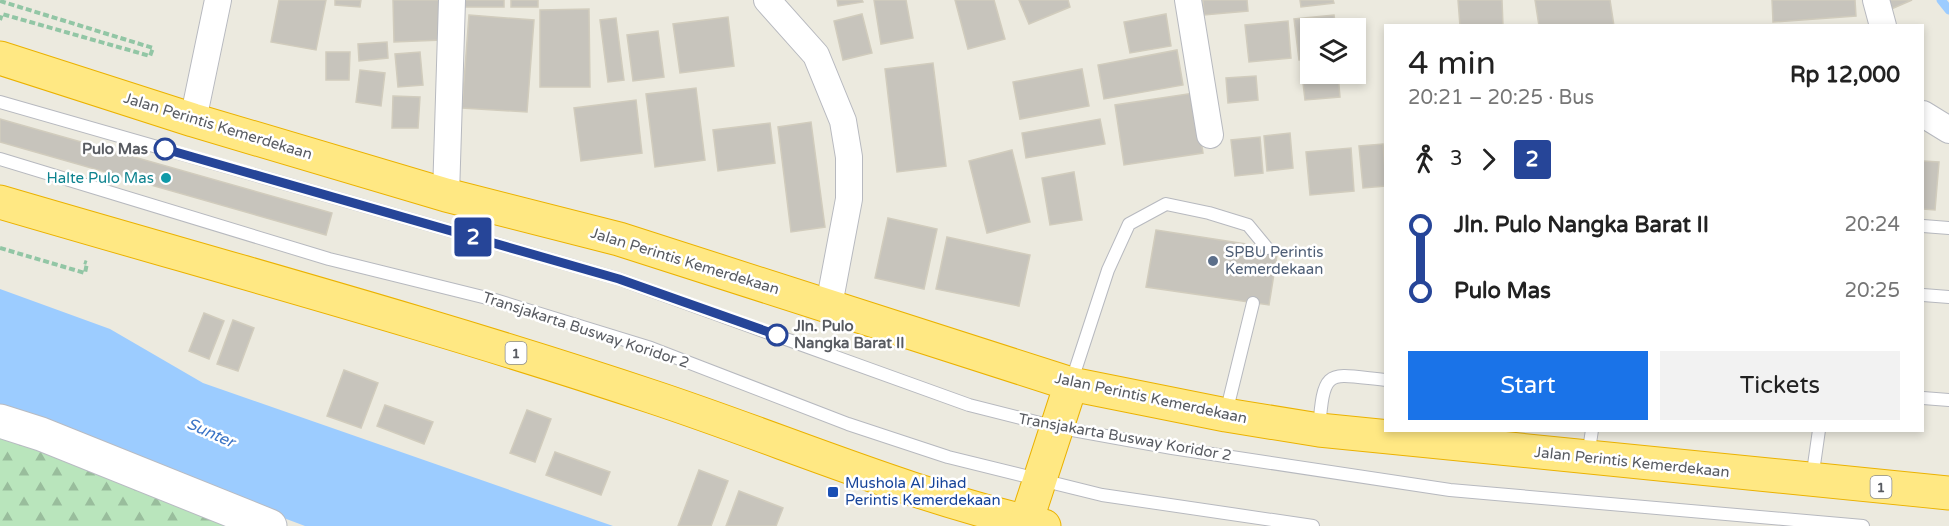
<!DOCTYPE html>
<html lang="en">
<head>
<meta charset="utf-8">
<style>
	body { margin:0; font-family:"Varela Round",sans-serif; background:#f2f2f2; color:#222; height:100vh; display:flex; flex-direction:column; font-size:22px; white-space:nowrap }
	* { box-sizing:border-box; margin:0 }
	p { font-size:20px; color:#767676 }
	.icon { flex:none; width:33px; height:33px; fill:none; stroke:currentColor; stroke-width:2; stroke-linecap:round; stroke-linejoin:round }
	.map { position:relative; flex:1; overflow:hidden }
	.details { position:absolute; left:1384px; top:24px; width:540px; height:408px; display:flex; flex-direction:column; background:#fff; border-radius:0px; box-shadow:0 3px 9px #0003 }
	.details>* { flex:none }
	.badge { padding:0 12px; border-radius:4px; font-size:21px; line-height:39px }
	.fabs { position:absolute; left:1300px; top:18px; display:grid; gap:12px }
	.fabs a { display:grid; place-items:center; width:66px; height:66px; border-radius:0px; background:#fff; box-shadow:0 3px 9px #0003; font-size:30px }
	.map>.badge { position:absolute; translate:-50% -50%; box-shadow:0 0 0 3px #fff }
	.legs { display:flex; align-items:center; gap:9px; height:66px; padding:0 24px; font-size:20px }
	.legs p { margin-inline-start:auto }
	.overview { display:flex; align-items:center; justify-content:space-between; height:102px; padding:0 24px }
	h1 { font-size:33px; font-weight:600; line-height:45px }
	.button { display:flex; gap:12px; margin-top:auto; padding:12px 24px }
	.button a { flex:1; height:69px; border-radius:0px; background:#1a73e8; color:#fff; font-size:24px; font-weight:600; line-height:69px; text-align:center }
	.button a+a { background:#f2f2f2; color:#222 }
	ul { padding:0 24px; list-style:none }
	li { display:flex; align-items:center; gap:21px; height:66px; font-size:22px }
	li i { display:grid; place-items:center; width:9px; height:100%; margin:0 8px; background:currentColor }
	li i::after { content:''; width:15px; height:15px; margin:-8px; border:4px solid; border-radius:50%; background:#fff }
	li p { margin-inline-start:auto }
	li:first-child i { background:linear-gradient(#0000 50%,currentColor 0) }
	li:last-child i { background:linear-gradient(currentColor 50%,#0000 0) }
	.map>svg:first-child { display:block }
	.forest { fill:url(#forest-firs) }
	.water { fill:#9cccff }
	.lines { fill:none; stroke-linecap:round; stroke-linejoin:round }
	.stream { stroke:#9cccff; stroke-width:9 }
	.building { fill:#c7c4bc; stroke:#d1ccbd; stroke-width:1.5 }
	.lane-casing { stroke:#b7b9bf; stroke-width:14 }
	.street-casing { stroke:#b7b9bf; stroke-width:28 }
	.secondary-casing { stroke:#b8bbc2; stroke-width:35 }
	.highway-casing { stroke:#ebb200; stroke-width:35 }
	.path { stroke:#92c6a5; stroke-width:4; stroke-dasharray:6 3; stroke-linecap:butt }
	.lane { stroke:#fff; stroke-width:12 }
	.street { stroke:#fff; stroke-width:26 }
	.secondary { stroke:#fff; stroke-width:33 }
	.highway { stroke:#ffe883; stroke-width:33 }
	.line-1-casing { stroke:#fff; stroke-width:14 }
	.line-1 { stroke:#264598; stroke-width:9 }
	.stop-1-dot { fill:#fff; stroke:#264598; stroke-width:3 }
	.culture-dot { fill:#0f9aa8; stroke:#fff; stroke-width:2 }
	.service-dot { fill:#5c6f8a; stroke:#fff; stroke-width:2 }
	.transit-dot { fill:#1a4fb4; stroke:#fff; stroke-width:2 }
	.labels { text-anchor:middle; stroke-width:5; stroke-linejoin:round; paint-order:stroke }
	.shield { fill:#fff; stroke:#8a8c90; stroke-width:1.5 }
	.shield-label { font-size:14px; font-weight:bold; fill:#585b61 }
	.street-label { font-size:15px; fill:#585b61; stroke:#fff }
	.stop-label { font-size:15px; font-weight:bold; fill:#585b61; stroke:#fff; text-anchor:end }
	.culture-label { font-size:15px; fill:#0d838f; stroke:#fff; text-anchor:end }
	.service-label { font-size:15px; fill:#4e5e75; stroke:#fff; text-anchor:start }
	.transit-label { font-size:15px; fill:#164399; stroke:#fff; text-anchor:start }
	.water-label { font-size:16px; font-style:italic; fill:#3b74c6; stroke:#fff }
</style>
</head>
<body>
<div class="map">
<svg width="1949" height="526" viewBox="0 0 1949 526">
	<defs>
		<pattern id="forest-firs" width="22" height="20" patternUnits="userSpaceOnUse" patternTransform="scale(1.5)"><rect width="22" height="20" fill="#b9e5bc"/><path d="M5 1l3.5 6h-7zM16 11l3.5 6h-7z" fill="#99bd9c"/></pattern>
	</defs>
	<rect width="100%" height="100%" fill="#eceadf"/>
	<!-- forest -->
	<path class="forest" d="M0,421L282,526H0Z"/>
	<!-- water -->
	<path class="water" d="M0,289L110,329L203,383L613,526H305L0,411Z"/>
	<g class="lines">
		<!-- stream -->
		<path class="stream" d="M1941,0L1949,10"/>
	</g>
	<!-- building -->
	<g class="building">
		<path d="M279,0H326L316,50L271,42Z"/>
		<path d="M335,0H361L360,7L335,5Z"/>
		<path d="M393,0H442V40L394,42Z"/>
		<path d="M460,0H504V7H461Z"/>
		<rect x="511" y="0" width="27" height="7"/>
		<path d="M837,0H862L863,2L838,6Z"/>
		<path d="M874,0H906L913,38L881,44Z"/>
		<path d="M955,0H994L1005,39L968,49Z"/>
		<path d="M1019,0H1068L1070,7L1029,24Z"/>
		<path d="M1203,0H1247L1248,11L1204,15Z"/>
		<path d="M1300,0H1333L1334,3L1301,7Z"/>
		<path d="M1458,0H1502L1503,26H1460Z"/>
		<path d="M1535,0H1610L1614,26H1539Z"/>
		<path d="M1772,0H1855L1856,16L1773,22Z"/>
		<path d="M1884,0H1912L1889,10Z"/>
		<path d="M589,9L590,87H540V10Z"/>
		<path d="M862,14L872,53L843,60L834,21Z"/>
		<path d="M1166,14L1171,46L1130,53L1124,22Z"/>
		<path d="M469,15L534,20L527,112L462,108Z"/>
		<path d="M1334,15L1336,28H1311V59L1299,60L1294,19Z"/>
		<path d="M728,17L734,66L680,73L673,24Z"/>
		<path d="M616,18L624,80L608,82L600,20Z"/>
		<path d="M1288,21L1291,58L1249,62L1245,25Z"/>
		<path d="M658,31L664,77L633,81L627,35Z"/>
		<path d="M387,42L388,58L359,61L358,44Z"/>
		<path d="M1177,50L1183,85L1104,99L1098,65Z"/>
		<path d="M326,52H350L349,80H326Z"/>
		<path d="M420,52L423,85L398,87L395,54Z"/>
		<path d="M933,63L946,166L897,172L885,69Z"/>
		<path d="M1082,69L1089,106L1020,119L1013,82Z"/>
		<path d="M360,70L385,73L381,106L356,102Z"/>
		<path d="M1302,74H1338L1340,97L1305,100Z"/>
		<path d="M1256,76L1258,100L1228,103L1226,78Z"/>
		<path d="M696,88L705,160L655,167L646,94Z"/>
		<path d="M1194,93L1203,153L1124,165L1115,105Z"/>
		<path d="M393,96L420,97L418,128H392Z"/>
		<path d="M636,100L642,153L581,161L574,108Z"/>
		<path d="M0,119L332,213L326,235L0,142Z"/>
		<path d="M1100,119L1105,144L1026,158L1022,133Z"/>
		<path d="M811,122L825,227L791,232L778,127Z"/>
		<path d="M770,123L775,163L718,171L713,130Z"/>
		<path d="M1290,133L1293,168L1267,171L1264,136Z"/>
		<path d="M1260,137L1263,173L1235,176L1231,140Z"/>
		<path d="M1383,144L1386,186L1363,188L1359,146Z"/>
		<path d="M1351,148L1354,191L1310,195L1306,152Z"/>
		<path d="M1012,150L1030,222L987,233L969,161Z"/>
		<path d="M1923,161L1939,162L1935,210L1923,209Z"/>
		<path d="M1074,172L1082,220L1050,225L1042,178Z"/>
		<path d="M888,218L937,229L924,289L875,278Z"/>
		<path d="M1156,230L1278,249L1269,305L1146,287Z"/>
		<path d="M947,237L1030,255L1019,306L936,289Z"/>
		<path d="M204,313L224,321L209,359L189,351Z"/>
		<path d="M233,320L254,328L238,371L217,364Z"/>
		<path d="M344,370L378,383L361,428L327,416Z"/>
		<path d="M385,405L433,422L424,444L377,426Z"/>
		<path d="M527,410L551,419L535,462L510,453Z"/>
		<path d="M555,452L610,472L601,495L546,475Z"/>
		<path d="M699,470L728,481L711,526H678Z"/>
		<path d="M739,491L783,508L776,526H726Z"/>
	</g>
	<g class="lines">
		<!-- lane casing -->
		<g class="lane-casing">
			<g id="lane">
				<path d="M0,102L619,279L969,405L1056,427L1172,448L1450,490L1863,526"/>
				<path d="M0,159L329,259L495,300L651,348L848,424L948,457L1102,495L1313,526"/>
				<path d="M1923,226L1949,228"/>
				<path d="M1923,295L1949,297"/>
				<path d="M1071,383L1108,270L1129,224L1166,204L1209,213L1248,225L1267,248"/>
				<path d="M1923,398L1949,400"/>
				<path d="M1226,413L1253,303"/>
				<path d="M1319,429C1324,366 1327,374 1386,380"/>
				<path d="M1588,456L1592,430"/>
				<path d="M1812,479L1819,430"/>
			</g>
		</g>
		<!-- street casing -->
		<g class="street-casing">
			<g id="street">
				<path d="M767,0L816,55L843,121L849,157V199L829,305"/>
				<path d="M1188,0L1210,135"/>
				<path d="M1876,0L1883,26"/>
				<path d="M1923,114L1949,130"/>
				<path d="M193,120L218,0"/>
				<path d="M446,195L452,0"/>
			</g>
		</g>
		<!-- secondary casing -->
		<g class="secondary-casing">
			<path id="secondary" d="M0,421L41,434L270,526"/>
		</g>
		<!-- highway casing -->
		<g class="highway-casing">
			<g id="highway">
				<path d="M0,58L193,120L446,195L619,239L1071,384L1226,415L1319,430L1949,493"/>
				<path d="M0,202C218,266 437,325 653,397C783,440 910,496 1044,526"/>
				<path d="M1026,522L1071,384"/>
			</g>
		</g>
		<!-- path -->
		<g class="path">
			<path d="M0,1L153,48L150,56L2,14L0,20"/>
			<path d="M0,248L85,273L87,263L84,262"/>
		</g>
		<!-- lane -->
		<use href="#lane" class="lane"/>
		<!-- street -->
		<use href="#street" class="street"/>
		<!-- secondary -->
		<use href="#secondary" class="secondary"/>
		<!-- highway -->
		<use href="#highway" class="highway"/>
	</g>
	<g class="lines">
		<!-- line-1 casing -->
		<g class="line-1-casing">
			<path id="line-1" d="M165,149L619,279L777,335"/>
		</g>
		<!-- line-1 -->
		<use href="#line-1" class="line-1"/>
	</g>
	<!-- markers -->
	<g class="stop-1-dot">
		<circle cx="165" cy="149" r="10"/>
		<circle cx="777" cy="335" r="10"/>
	</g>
	<circle class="culture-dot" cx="166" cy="178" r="6"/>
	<circle class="service-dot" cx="1213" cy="261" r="6"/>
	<rect class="transit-dot" x="827" y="486" width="12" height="12" rx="3"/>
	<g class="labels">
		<!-- shield labels -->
		<g class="shield">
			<rect x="505.5" y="342" width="21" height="22" rx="4.5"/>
			<rect x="1870.5" y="476" width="21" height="22" rx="4.5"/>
		</g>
		<g class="shield-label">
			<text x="516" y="358">1</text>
			<text x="1881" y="492">1</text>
		</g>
		<!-- street labels -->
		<g class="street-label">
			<text transform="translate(218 126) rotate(17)" y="5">Jalan Perintis Kemerdekaan</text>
			<text transform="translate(685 261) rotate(17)" y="5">Jalan Perintis Kemerdekaan</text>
			<text transform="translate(586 330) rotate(18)" y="5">Transjakarta Busway Koridor 2</text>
			<text transform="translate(1151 398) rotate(12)" y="5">Jalan Perintis Kemerdekaan</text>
			<text transform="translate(1125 437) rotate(10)" y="5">Transjakarta Busway Koridor 2</text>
			<text transform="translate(1632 462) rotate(6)" y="5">Jalan Perintis Kemerdekaan</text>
		</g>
		<!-- stop labels -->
		<g class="stop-label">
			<text x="148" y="154">Pulo Mas</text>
			<text x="794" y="331" text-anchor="start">Jln. Pulo<tspan x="794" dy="17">Nangka Barat II</tspan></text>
		</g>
		<!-- culture labels -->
		<g class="culture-label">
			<text x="154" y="183">Halte Pulo Mas</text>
		</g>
		<!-- service labels -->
		<g class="service-label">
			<text x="1225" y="257">SPBU Perintis<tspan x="1225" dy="17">Kemerdekaan</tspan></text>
		</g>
		<!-- transit labels -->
		<g class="transit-label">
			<text x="845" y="488">Mushola Al Jihad<tspan x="845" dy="17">Perintis Kemerdekaan</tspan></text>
		</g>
		<!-- water labels -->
		<g class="water-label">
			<text transform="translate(211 432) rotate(24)" y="6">Sunter</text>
		</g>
	</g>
</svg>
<div class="fabs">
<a><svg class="icon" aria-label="layers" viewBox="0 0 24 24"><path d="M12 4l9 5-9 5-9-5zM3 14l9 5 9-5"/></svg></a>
</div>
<b class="badge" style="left:473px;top:237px;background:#264598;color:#fff">2</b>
<section class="details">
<div class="overview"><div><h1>4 min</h1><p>20:21 – 20:25 · Bus</p></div><b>Rp 12,000</b></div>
<div class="legs"><svg class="icon" aria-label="walk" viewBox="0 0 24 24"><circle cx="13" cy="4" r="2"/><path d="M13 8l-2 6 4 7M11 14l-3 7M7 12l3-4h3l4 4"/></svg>3<svg class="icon" aria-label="forward" viewBox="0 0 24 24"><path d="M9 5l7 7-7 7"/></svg><b class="badge" style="background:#264598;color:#fff">2</b></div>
<ul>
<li><i style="color:#264598"></i><b>Jln. Pulo Nangka Barat II</b><p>20:24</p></li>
<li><i style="color:#264598"></i><b>Pulo Mas</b><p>20:25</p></li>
</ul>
<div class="button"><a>Start</a><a>Tickets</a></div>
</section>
</div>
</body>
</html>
